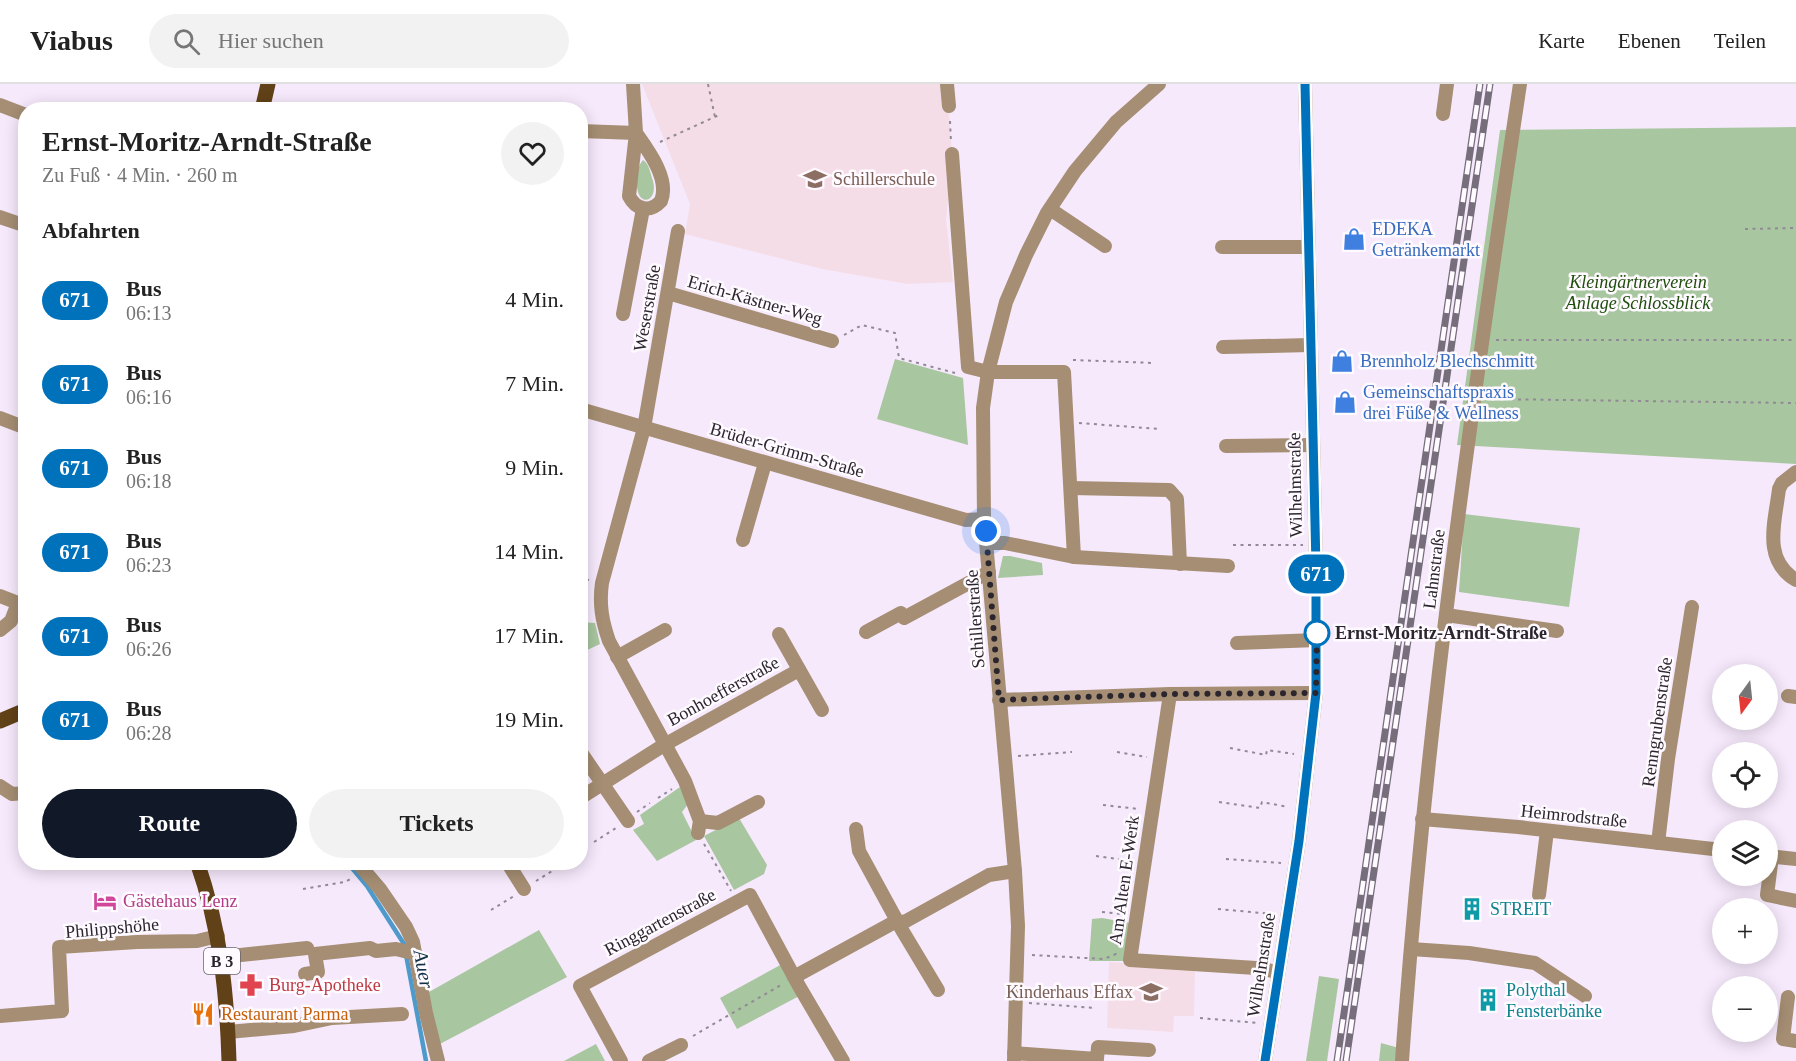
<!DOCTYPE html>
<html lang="de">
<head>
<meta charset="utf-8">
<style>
	body { margin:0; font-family:Georgia,serif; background:#f2f2f2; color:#222; height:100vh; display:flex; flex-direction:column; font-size:22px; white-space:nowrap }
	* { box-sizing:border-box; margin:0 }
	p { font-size:20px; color:#767676 }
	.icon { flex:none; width:33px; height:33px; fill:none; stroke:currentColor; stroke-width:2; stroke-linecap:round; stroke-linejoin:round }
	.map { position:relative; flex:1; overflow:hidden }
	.sheet { position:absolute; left:18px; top:18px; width:570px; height:768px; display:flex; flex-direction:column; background:#fff; border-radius:24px; box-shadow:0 3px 15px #0003 }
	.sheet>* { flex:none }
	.badge { padding:0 12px; border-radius:20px; font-size:21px; line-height:39px }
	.needle { width:39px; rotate:195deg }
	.tools { position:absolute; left:1712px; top:580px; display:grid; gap:12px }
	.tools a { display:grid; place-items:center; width:66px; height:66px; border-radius:50%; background:#fff; box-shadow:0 3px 15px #0003; font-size:30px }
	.you { position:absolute; width:30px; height:30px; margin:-15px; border:4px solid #fff; border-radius:50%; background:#1a73e8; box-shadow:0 0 0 9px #1a73e833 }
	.map>.badge { position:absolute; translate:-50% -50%; box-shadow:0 0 0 3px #fff }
	h2 { padding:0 24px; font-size:22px; line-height:54px }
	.round { display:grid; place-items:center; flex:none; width:63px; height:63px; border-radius:32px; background:#f2f2f2 }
	.head { display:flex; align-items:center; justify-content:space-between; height:102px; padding:0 24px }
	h1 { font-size:28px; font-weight:700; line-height:45px }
	.cta { display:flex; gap:12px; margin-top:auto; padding:12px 24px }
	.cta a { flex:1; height:69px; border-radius:36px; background:#111827; color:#fff; font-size:24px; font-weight:700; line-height:69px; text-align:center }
	.cta a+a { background:#f2f2f2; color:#222 }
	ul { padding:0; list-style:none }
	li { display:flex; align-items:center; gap:18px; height:84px; padding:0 24px }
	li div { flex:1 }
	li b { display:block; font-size:22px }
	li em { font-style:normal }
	li .badge { min-width:66px; font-weight:700; text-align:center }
	header { display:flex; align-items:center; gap:36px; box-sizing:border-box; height:84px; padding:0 30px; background:#fff; border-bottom:2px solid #e0e0e0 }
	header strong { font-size:28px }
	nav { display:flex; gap:33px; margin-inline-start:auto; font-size:21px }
	.search { width:420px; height:54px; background:#f2f2f2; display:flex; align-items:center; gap:15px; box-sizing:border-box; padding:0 21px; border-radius:33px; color:#767676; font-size:22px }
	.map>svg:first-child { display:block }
	.education { fill:#f5dde7 }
	.green { fill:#a8c69f }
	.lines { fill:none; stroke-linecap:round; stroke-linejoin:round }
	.stream { stroke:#4d9acb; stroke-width:4.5 }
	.path { stroke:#928996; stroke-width:2; stroke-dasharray:3 4.5; stroke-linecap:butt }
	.minor { stroke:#a58e73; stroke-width:14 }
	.major { stroke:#614117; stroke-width:15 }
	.rail-casing { stroke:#766e7a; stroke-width:7 }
	.rail { stroke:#fefaff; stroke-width:4.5; stroke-dasharray:14; stroke-linecap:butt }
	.line-casing { stroke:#fff; stroke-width:14 }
	.line { stroke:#0072bc; stroke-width:9 }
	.walk { stroke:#2b252d; stroke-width:6; stroke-dasharray:0 10.8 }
	.stop-dot { fill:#fff; stroke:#0072bc; stroke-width:3 }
	.labels { text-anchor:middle; stroke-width:5; stroke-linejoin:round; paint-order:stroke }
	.shield { fill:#fefaff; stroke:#6a656c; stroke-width:1.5 }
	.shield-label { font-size:16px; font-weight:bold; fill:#2b252d }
	.education-label { font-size:18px; fill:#785e54; stroke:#fefaff; text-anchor:start }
	.shop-label { font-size:18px; fill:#366cbe; stroke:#fefaff; text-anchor:start }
	.park-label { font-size:18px; font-style:italic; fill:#1e4e0b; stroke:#fefaff }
	.street-label { font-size:18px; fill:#2b252d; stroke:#fefaff }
	.stop-label { font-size:18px; font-weight:bold; fill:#2b252d; stroke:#fefaff; text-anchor:start }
	.hotel-label { font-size:18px; fill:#b23c85; stroke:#fefaff; text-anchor:start }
	.culture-label { font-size:18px; fill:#0d838f; stroke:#fefaff; text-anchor:start }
	.health-label { font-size:18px; fill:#be3a42; stroke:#fefaff; text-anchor:start }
	.food-label { font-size:18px; fill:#c56008; stroke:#fefaff; text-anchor:start }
	.water-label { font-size:20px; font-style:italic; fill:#0f3146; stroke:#fefaff }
</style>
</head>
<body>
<header>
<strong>Viabus</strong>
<div class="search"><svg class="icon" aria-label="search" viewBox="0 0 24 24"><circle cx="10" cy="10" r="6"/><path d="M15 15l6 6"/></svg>Hier suchen</div>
<nav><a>Karte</a><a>Ebenen</a><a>Teilen</a></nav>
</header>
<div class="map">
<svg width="1796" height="977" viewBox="0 0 1796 977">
	<rect width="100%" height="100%" fill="#f6e9fc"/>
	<!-- education -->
	<g class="education">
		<path d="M642,0H947L952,70L946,136L953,198L908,200L822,185L685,150L690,120Z"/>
		<path d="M1109,878L1195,884L1194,932H1174L1173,948L1107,944Z"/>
	</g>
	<!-- green -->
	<g class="green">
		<path d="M1796,43V380L1457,361L1500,46Z"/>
		<path d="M643,76C650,81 650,89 653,97C659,120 634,125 637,94C638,87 638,82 643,76Z"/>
		<path d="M895,275L963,294L968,361L877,335Z"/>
		<path d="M1464,430L1580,444L1569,523L1459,508Z"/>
		<path d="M1003,472H1010L1042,479L1043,491L998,494Z"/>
		<path d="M581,538L595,539L600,560L581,569Z"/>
		<path d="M680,703L688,720L682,728L696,756L657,777L633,746L644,740L640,731Z"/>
		<path d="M739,734L767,781L764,790L734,806L704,752Z"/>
		<path d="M1102,834L1130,839L1124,877H1089L1092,835Z"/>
		<path d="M539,846L567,893L438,961L429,908Z"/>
		<path d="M784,879L801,911L737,945L720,914Z"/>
		<path d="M1319,892L1339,895L1327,977H1306Z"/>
		<path d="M1381,959L1399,964L1397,977H1379Z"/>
		<path d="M596,960L605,977H564Z"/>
	</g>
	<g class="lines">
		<!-- stream -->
		<path class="stream" d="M347,778L367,802L404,860L426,977"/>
		<!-- path -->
		<g class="path">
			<path d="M708,0L715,33"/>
			<path d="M950,37L951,58"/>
			<path d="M660,58L719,31"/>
			<path d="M1745,145L1796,144"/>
			<path d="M844,251L862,241L895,249L899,274L955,289"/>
			<path d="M1496,256H1796"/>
			<path d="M1073,276L1154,279"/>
			<path d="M1488,315L1796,319"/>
			<path d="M1079,339L1160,345"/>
			<path d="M1233,461H1303"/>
			<path d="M580,494L589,496"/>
			<path d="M1230,664L1266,671L1267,666L1294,670"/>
			<path d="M1117,668L1147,673"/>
			<path d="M1018,672L1072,668"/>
			<path d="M658,714L672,705"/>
			<path d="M1219,718L1260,724L1262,718L1288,723"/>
			<path d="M1103,721L1139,725"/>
			<path d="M637,728L650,719"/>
			<path d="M594,758L616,744"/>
			<path d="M704,760L731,807"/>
			<path d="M1096,772L1132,777"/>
			<path d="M1226,775L1281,779"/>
			<path d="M536,797L565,779"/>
			<path d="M303,805L345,798L352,794"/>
			<path d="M1218,825L1273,830"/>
			<path d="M491,826L514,812"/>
			<path d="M1102,828L1123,830"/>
			<path d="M1032,871L1104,875L1116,870L1117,871"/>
			<path d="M1029,919L1095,924"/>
			<path d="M1200,934L1258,939"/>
			<path d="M693,952L781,901"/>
		</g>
		<!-- minor -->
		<g class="minor">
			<path d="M633,0L636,49L629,112C636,126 650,129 661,117C670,95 648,66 636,49"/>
			<path d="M947,0L949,22"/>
			<path d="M0,21L26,31"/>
			<path d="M1443,30L1447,0"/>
			<path d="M580,47L636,49"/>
			<path d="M952,70L968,283L988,288H1064L1074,473"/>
			<path d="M1050,125L1105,162"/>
			<path d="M0,133L26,142"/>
			<path d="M678,147L644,344L602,499C599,520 602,537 609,557L685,697L700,737L698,749"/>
			<path d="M1222,163H1308"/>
			<path d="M668,209L832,257"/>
			<path d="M623,230L643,125"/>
			<path d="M1223,263L1310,261"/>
			<path d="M580,325L966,436L984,435"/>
			<path d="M0,334L26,344"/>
			<path d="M1226,362L1313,361"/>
			<path d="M1796,388L1782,399L1779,405C1775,438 1762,476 1796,496"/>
			<path d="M1071,404L1169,406L1177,415L1180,480"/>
			<path d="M743,456L765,379"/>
			<path d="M987,459H1005L1074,473L1228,482"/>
			<path d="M0,512L18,519L11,537L0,546"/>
			<path d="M1446,531L1557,547"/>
			<path d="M866,548L901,529L904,534L989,488"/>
			<path d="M779,550L822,626"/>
			<path d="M1237,559L1317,556"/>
			<path d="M617,573L665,546"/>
			<path d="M1170,610L1130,876L1256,884L1278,888"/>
			<path d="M1788,612L1796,613"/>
			<path d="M999,616L1170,610L1316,609"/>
			<path d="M580,667L628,737"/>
			<path d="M0,702L12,710L26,709"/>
			<path d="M580,714L664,661L799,586"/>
			<path d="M1422,735L1518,743L1722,766"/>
			<path d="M700,737L718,739L758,718"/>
			<path d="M856,745L859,767L902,846L938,906"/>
			<path d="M1658,759L1668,675L1692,523"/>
			<path d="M1767,772L1796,775"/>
			<path d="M1772,772L1767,811L1796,817"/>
			<path d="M357,778L380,805L406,843L413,858L426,929L438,977"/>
			<path d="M507,778L524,805"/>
			<path d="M1539,811L1547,747"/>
			<path d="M1411,865L1469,869L1535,879L1585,912"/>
			<path d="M222,873L307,864"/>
			<path d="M305,890L318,888L315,870L370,864L376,867L396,865L416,870"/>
			<path d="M794,893L891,840L906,837L989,791L1015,787"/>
			<path d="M1788,913L1783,955L1796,957"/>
			<path d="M0,932L62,927L59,863L137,858L197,857L218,852"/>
			<path d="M228,948L294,942L332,934L402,930"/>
			<path d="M1014,969L1097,975L1098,963L1149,966"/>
			<path d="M621,977L580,902L750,811L799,902L843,977"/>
			<path d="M649,977L681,961"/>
			<path d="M1014,977L1018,842L1015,787L984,435L983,324L988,288L1006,218L1026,171L1047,129L1075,87L1116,38L1159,0"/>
			<path d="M1265,977L1299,757L1316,609V484L1305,0"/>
			<path d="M1402,977C1425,649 1471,325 1520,0"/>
		</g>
		<!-- major -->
		<g class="major">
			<path d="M262,26L268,0"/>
			<path d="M0,637L26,626"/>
			<path d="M197,778C220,843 227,909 229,977"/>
		</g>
		<!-- rail casing -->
		<g class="rail-casing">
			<g id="rail">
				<path d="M1337,977L1480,0"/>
				<path d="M1346,977L1490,0"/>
			</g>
		</g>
		<!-- rail -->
		<use href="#rail" class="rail"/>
	</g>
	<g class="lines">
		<!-- line casing -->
		<g class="line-casing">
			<path id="line" d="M1265,977L1299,757L1316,609V483L1305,0"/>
		</g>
		<!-- line -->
		<use href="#line" class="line"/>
		<!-- walk -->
		<path class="walk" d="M986,447L999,616L1170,610L1316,609L1317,549"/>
	</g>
	<!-- icons -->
	<defs>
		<g id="school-bare" transform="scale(1.8)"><path d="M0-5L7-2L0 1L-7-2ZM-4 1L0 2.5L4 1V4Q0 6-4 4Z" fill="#8d6e63" stroke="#fefaff" stroke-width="2.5" paint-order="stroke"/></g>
		<g id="shop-bare" transform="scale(1.8)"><path d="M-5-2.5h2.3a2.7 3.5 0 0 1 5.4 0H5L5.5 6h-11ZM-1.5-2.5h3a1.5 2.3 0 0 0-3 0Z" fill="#3f7fe0" stroke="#fefaff" stroke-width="2.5" paint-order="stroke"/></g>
		<g id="hotel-bare" transform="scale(1.8)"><path d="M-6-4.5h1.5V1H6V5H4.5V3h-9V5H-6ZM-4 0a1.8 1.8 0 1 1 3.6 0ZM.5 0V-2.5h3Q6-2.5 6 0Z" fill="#d1479c" stroke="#fefaff" stroke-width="2.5" paint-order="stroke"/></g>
		<g id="building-bare" transform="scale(1.8)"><path d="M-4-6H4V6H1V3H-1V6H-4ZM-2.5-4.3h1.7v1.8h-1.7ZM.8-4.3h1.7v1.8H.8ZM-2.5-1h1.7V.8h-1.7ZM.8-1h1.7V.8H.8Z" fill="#0f9aa8" stroke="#fefaff" stroke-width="2.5" paint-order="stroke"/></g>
		<g id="pharmacy-bare" transform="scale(1.8)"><path d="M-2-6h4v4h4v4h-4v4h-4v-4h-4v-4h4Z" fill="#e0444e" stroke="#fefaff" stroke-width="2.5" paint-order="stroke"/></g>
		<g id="restaurant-bare" transform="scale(1.8)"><path d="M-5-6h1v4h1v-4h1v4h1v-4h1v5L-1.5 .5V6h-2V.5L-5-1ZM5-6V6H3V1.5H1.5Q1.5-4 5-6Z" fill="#e8710a" stroke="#fefaff" stroke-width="2.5" paint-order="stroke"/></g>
	</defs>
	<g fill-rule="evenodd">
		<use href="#school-bare" x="815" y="95"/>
		<use href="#shop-bare" x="1354" y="155"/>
		<use href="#shop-bare" x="1342" y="277"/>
		<use href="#shop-bare" x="1345" y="318"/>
		<use href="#hotel-bare" x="105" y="817"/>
		<use href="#building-bare" x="1472" y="825"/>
		<use href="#pharmacy-bare" x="251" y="901"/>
		<use href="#school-bare" x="1151" y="908"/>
		<use href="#building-bare" x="1488" y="916"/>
		<use href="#restaurant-bare" x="203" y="930"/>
	</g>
	<!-- markers -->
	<circle class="stop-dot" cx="1317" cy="549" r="12"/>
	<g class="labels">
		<!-- shield labels -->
		<rect class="shield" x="204" y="864" width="36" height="26" rx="4.5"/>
		<g class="shield-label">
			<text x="222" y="883">B 3</text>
		</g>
		<!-- education labels -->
		<g class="education-label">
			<text x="833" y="101">Schillerschule</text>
			<text x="1133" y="914" text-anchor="end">Kinderhaus Effax</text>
		</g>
		<!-- shop labels -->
		<g class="shop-label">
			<text x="1372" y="151">EDEKA<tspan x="1372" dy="21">Getränkemarkt</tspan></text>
			<text x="1360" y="283">Brennholz Blechschmitt</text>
			<text x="1363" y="314">Gemeinschaftspraxis<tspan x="1363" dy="21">drei Füße &amp; Wellness</tspan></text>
		</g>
		<!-- park labels -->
		<g class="park-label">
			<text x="1638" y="204">Kleingärtnerverein<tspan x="1638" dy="21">Anlage Schlossblick</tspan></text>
		</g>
		<!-- street labels -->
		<g class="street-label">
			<text transform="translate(755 216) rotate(16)" y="6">Erich-Kästner-Weg</text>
			<text transform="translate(647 224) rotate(-80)" y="6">Weserstraße</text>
			<text transform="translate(787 366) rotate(16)" y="6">Brüder-Grimm-Straße</text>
			<text transform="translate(1295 401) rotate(-91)" y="6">Wilhelmstraße</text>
			<text transform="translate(1434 485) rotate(-83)" y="6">Lahnstraße</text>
			<text transform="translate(975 535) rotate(-94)" y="6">Schillerstraße</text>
			<text transform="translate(723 607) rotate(-29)" y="6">Bonhoefferstraße</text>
			<text transform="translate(1657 638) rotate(-82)" y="6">Renngrubenstraße</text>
			<text transform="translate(1574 732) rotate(6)" y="6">Heimrodstraße</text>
			<text transform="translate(1124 796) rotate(-82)" y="6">Am Alten E-Werk</text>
			<text transform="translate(660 838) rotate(-28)" y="6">Ringgartenstraße</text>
			<text transform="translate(112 844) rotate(-5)" y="6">Philippshöhe</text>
			<text transform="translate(1261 881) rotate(-81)" y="6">Wilhelmstraße</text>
		</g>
		<!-- stop labels -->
		<g class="stop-label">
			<text x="1335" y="555">Ernst-Moritz-Arndt-Straße</text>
		</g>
		<!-- hotel labels -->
		<g class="hotel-label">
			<text x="123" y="823">Gästehaus Lenz</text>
		</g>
		<!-- culture labels -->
		<g class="culture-label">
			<text x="1490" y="831">STREIT</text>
			<text x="1506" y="912">Polythal<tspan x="1506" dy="21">Fensterbänke</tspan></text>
		</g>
		<!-- health labels -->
		<g class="health-label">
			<text x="269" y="907">Burg-Apotheke</text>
		</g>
		<!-- food labels -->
		<g class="food-label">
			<text x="221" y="936">Restaurant Parma</text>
		</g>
		<!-- water labels -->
		<g class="water-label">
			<text transform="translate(424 885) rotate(79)" y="7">Auer</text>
		</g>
	</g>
</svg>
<div class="tools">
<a><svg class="needle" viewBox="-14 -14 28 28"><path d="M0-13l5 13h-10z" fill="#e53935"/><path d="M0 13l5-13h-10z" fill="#767676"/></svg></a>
<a><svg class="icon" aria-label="locate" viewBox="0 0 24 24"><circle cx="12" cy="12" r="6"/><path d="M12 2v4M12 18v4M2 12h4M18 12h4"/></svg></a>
<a><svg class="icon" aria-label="layers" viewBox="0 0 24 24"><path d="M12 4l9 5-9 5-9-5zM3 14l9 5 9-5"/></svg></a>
<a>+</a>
<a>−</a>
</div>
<div class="you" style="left:986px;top:447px"></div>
<b class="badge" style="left:1316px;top:490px;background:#0072bc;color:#fff">671</b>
<section class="sheet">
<div class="head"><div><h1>Ernst-Moritz-Arndt-Straße</h1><p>Zu Fuß · 4 Min. · 260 m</p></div><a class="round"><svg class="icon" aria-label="heart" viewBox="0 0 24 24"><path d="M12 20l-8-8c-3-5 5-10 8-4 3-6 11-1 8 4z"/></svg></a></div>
<h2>Abfahrten</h2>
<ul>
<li><span class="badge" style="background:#0072bc;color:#fff">671</span><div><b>Bus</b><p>06:13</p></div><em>4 Min.</em></li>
<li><span class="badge" style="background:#0072bc;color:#fff">671</span><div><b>Bus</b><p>06:16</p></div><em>7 Min.</em></li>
<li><span class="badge" style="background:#0072bc;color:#fff">671</span><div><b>Bus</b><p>06:18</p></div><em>9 Min.</em></li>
<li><span class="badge" style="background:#0072bc;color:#fff">671</span><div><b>Bus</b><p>06:23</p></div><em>14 Min.</em></li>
<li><span class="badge" style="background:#0072bc;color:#fff">671</span><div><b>Bus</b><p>06:26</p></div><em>17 Min.</em></li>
<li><span class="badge" style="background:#0072bc;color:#fff">671</span><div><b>Bus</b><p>06:28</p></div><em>19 Min.</em></li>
</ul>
<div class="cta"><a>Route</a><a>Tickets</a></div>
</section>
</div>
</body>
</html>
